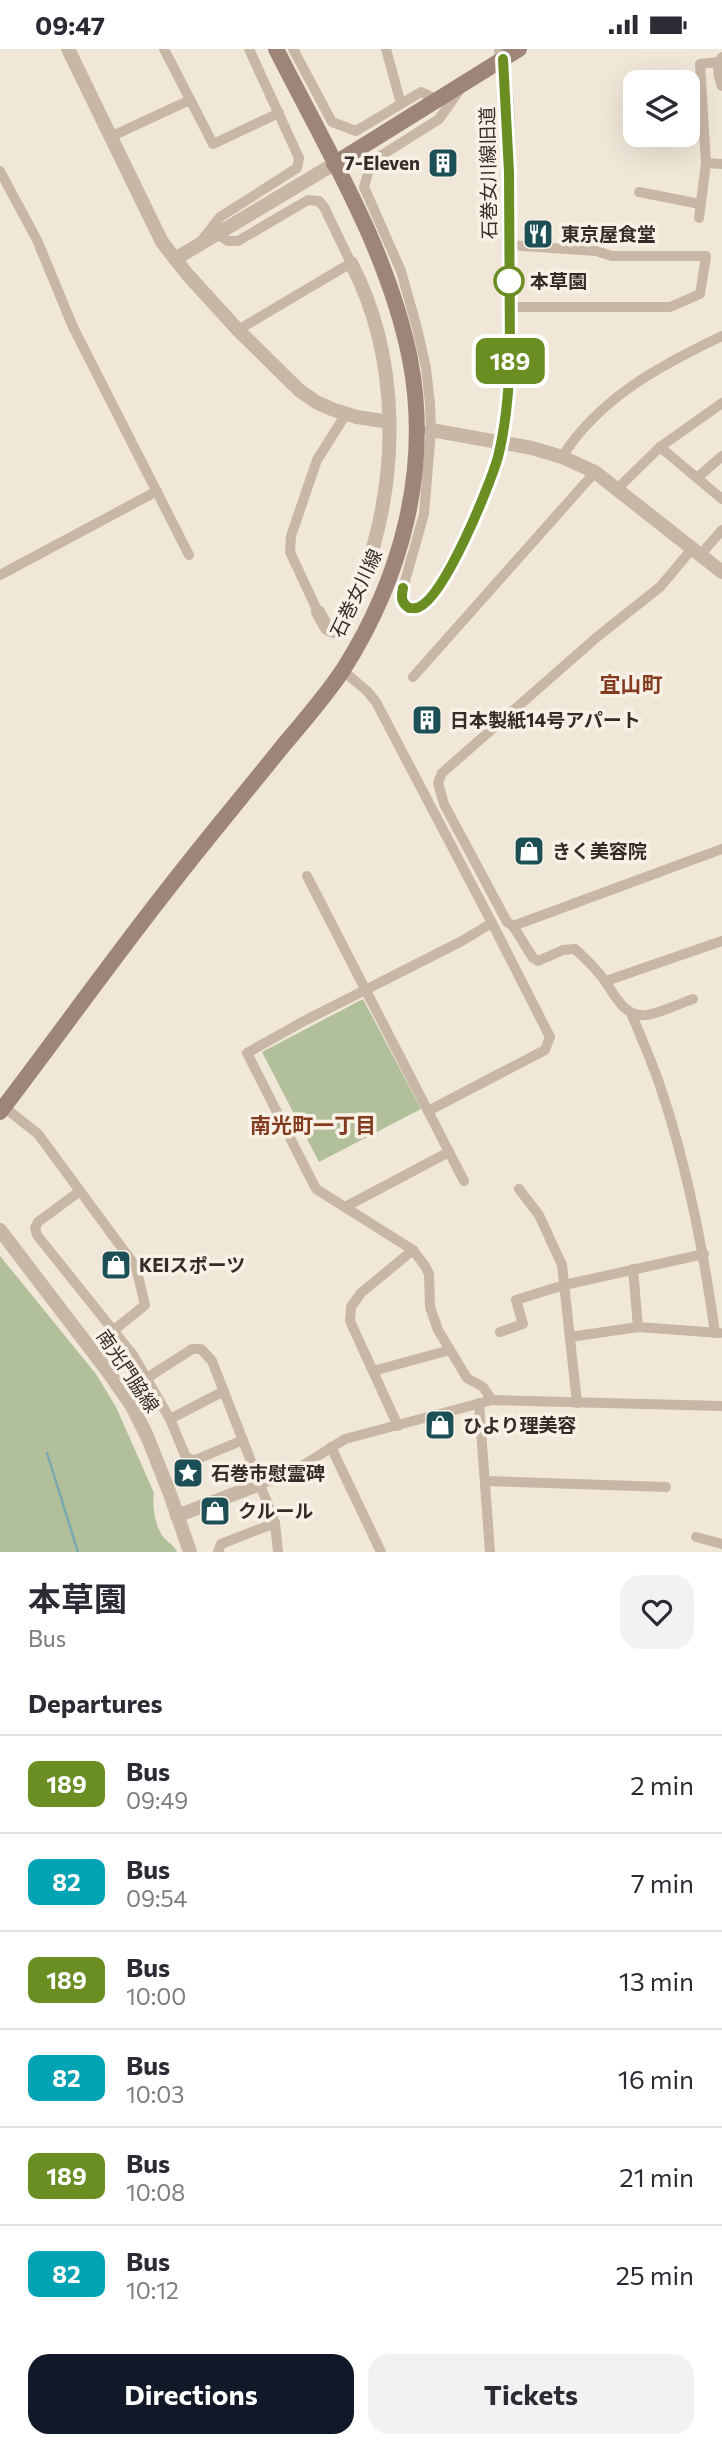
<!DOCTYPE html>
<html lang="en">
<head>
<meta charset="utf-8">
<style>
	body { margin:0; font-family:Commissioner,"Noto Sans JP",sans-serif; background:#f2f2f3; color:#2b2b33; height:100vh; display:flex; flex-direction:column; font-size:26px; white-space:nowrap }
	* { box-sizing:border-box; margin:0 }
	p { font-size:23px; color:#7c7c81 }
	.icon { flex:none; width:38px; height:38px; fill:none; stroke:currentColor; stroke-width:2; stroke-linecap:round; stroke-linejoin:round }
	.map { position:relative; height:1503px; overflow:hidden }
	.drawer { display:flex; flex-direction:column; background:#fff; flex:1 }
	.drawer>* { flex:none }
	.badge { padding:0 14px; border-radius:10px; font-size:24px; line-height:46px }
	.controls { position:absolute; left:623px; top:21px; display:grid; gap:14px }
	.controls a { display:grid; place-items:center; width:77px; height:77px; border-radius:14px; background:#fff; box-shadow:0 7px 28px #0002; font-size:35px }
	.map>.badge { position:absolute; translate:-50% -50%; box-shadow:0 0 0 4px #fff }
	h2 { padding:0 28px; font-size:26px; line-height:63px }
	.round { display:grid; place-items:center; flex:none; width:74px; height:74px; border-radius:21px; background:#f2f2f3 }
	.headline { display:flex; align-items:center; justify-content:space-between; height:119px; padding:0 28px }
	h1 { font-size:33px; font-weight:700; line-height:52px }
	.action { display:flex; gap:14px; margin-top:auto; padding:14px 28px }
	.action a { flex:1; height:80px; border-radius:21px; background:#111827; color:#fff; font-size:28px; font-weight:700; line-height:80px; text-align:center }
	.action a+a { background:#f2f2f3; color:#2b2b33 }
	ul { padding:0; list-style:none }
	li { display:flex; align-items:center; gap:21px; height:98px; padding:0 28px; border-top:2px solid #e1e1e2 }
	li div { flex:1 }
	li b { display:block; font-size:26px }
	li em { font-style:normal }
	li .badge { min-width:77px; font-weight:700; text-align:center }
	.status { display:flex; justify-content:space-between; align-items:center; height:49px; padding:0 35px; background:#fff; direction:ltr }
	.status svg { height:19px; fill:currentColor }
	.map>svg:first-child { display:block }
	.green { fill:#b1c09a }
	.lines { fill:none; stroke-linecap:round; stroke-linejoin:round }
	.stream { stroke:#79a9ae; stroke-width:2.5 }
	.minor { stroke:#c9b7a6; stroke-width:10 }
	.tertiary { stroke:#c9b7a6; stroke-width:14 }
	.secondary { stroke:#9d8677; stroke-width:16 }
	.line-casing { stroke:#fff; stroke-width:16 }
	.line { stroke:#6b8e23; stroke-width:10 }
	.stop-dot { fill:#fff; stroke:#6b8e23; stroke-width:3.5 }
	.labels { text-anchor:middle; stroke-width:7; stroke-linejoin:round; paint-order:stroke }
	.poi-label { font-size:19px; font-weight:bold; fill:#352c27; stroke:#f9f1e6; text-anchor:start }
	.street-label { font-size:19px; fill:#352c27; stroke:#f9f1e6 }
	.stop-label { font-size:19px; font-weight:bold; fill:#352c27; stroke:#f9f1e6; text-anchor:start }
	.neighbourhood-label { font-size:21px; font-weight:bold; fill:#843c20; stroke:#f9f1e6 }
</style>
</head>
<body>
<div class="status"><b>09:47</b><svg viewBox="0 0 49 12"><path d="M0 12V9h3v3zM5 12V6h3v6zM10 12V3h3v9zM15 12V0h3v12zM26 1h20v11H26zM47 4h2v5h-2z"/></svg></div>
<div class="map">
<svg width="722" height="1503" viewBox="0 0 722 1503">
	<rect width="100%" height="100%" fill="#f1e7d9"/>
	<!-- green -->
	<g class="green">
		<path d="M363,950L421,1060L319,1113L262,1003Z"/>
		<path d="M0,1207L96,1325L116,1358L154,1444C152,1458 155,1479 165,1490C170,1495 174,1496 177,1503H0Z"/>
	</g>
	<g class="lines">
		<!-- stream -->
		<path class="stream" d="M47,1404L78,1503"/>
		<!-- minor -->
		<g class="minor">
			<path d="M164,0L213,95L279,64"/>
			<path d="M293,0L332,73L356,82L421,43L438,51"/>
			<path d="M386,0L401,55"/>
			<path d="M722,8C716,18 718,27 722,37"/>
			<path d="M110,88L190,51"/>
			<path d="M706,114L722,115"/>
			<path d="M0,122L37,191L73,278L189,506"/>
			<path d="M639,143L700,155"/>
			<path d="M699,169L706,114L700,15L718,13"/>
			<path d="M217,185L228,192H238L308,151L319,152L324,158L351,214L238,281"/>
			<path d="M201,192L220,168L297,119L299,109L249,0"/>
			<path d="M509,196L596,202L612,207H706L700,245L670,258H510"/>
			<path d="M660,398L722,450"/>
			<path d="M562,408C599,349 661,316 722,287"/>
			<path d="M697,429L722,407"/>
			<path d="M617,440L660,398L722,354"/>
			<path d="M692,500L660,538L597,588L442,724L438,734L444,755L507,873L513,877L533,909L538,912L563,901L575,900C585,909 594,918 602,928C613,942 623,969 646,966C661,964 678,955 693,950"/>
			<path d="M701,505L722,481"/>
			<path d="M0,526L157,442"/>
			<path d="M403,539L424,465L431,381L430,355L426,319L417,279L401,222L364,138L371,113L439,70L461,39"/>
			<path d="M318,563L290,503L291,487L317,411L346,365"/>
			<path d="M342,621L367,642L376,653L492,874"/>
			<path d="M413,628L595,423"/>
			<path d="M307,827L464,1132"/>
			<path d="M513,877L722,800"/>
			<path d="M606,932L722,892"/>
			<path d="M631,964C640,985 649,1007 657,1028C686,1111 703,1197 715,1284"/>
			<path d="M4,1058L38,1085L136,1218L145,1256L114,1281"/>
			<path d="M428,1062L545,1001L550,988L492,874L460,893L306,971L247,1004L316,1140L413,1201L425,1217L429,1225L430,1258L438,1281L467,1329L483,1338L492,1351"/>
			<path d="M519,1140L539,1166L562,1216L577,1354"/>
			<path d="M80,1142L38,1173L35,1179L37,1186L133,1306L170,1370L185,1406L189,1410L195,1411L243,1391"/>
			<path d="M345,1158L449,1103"/>
			<path d="M633,1220L638,1278"/>
			<path d="M500,1283L523,1275L516,1251L564,1236L704,1205"/>
			<path d="M570,1288L638,1278L720,1284"/>
			<path d="M373,1322L450,1301"/>
			<path d="M109,1324L133,1306"/>
			<path d="M147,1329L192,1300H201L212,1312L275,1474L278,1503"/>
			<path d="M479,1354L490,1503"/>
			<path d="M170,1370L224,1342"/>
			<path d="M398,1377L350,1272L351,1258L361,1244L413,1201"/>
			<path d="M331,1398L381,1503"/>
			<path d="M485,1432L666,1438"/>
			<path d="M260,1435L286,1427L345,1390L492,1351L722,1357"/>
			<path d="M696,1488L722,1495"/>
			<path d="M218,1503L221,1495L275,1474"/>
		</g>
		<!-- tertiary -->
		<g class="tertiary">
			<path d="M68,0L162,193L187,225L238,281L299,341L316,353L334,361L357,368L389,373"/>
			<path d="M175,210L334,115"/>
			<path d="M431,381L532,399L562,408L595,423L722,523"/>
			<path d="M403,539C401,549 402,553 409,559C430,559 439,536 448,520C469,485 486,448 498,409C517,339 509,257 508,186C508,124 511,61 501,0"/>
			<path d="M318,563L327,579L334,582C351,572 358,545 364,527C399,428 401,310 351,214"/>
			<path d="M0,1181L109,1324L132,1357L147,1387L170,1445L190,1503"/>
			<path d="M177,1467L260,1435"/>
		</g>
		<!-- secondary -->
		<g class="secondary">
			<path d="M334,115L519,0"/>
			<path d="M0,1063C58,987 114,908 174,832C209,787 246,743 282,698C303,673 325,648 343,621C402,528 431,419 410,310C388,200 326,99 276,0"/>
		</g>
	</g>
	<g class="lines">
		<!-- line casing -->
		<g class="line-casing">
			<path id="line" d="M403,539C401,549 401,553 409,559C413,559 416,560 419,558C445,547 490,436 498,408C506,376 509,340 510,307L509,123L503,10"/>
		</g>
		<!-- line -->
		<use href="#line" class="line"/>
	</g>
	<!-- icons -->
	<defs>
		<g id="building-square" transform="scale(1.575)"><rect x="-9" y="-9" width="18" height="18" rx="4" fill="#1c5056" stroke="#f9f1e6"/><path d="M-4-6H4V6H1V3H-1V6H-4ZM-2.5-4.3h1.7v1.8h-1.7ZM.8-4.3h1.7v1.8H.8ZM-2.5-1h1.7V.8h-1.7ZM.8-1h1.7V.8H.8Z" fill="#fff"/></g>
		<g id="restaurant-square" transform="scale(1.575)"><rect x="-9" y="-9" width="18" height="18" rx="4" fill="#1c5056" stroke="#f9f1e6"/><path d="M-5-6h1v4h1v-4h1v4h1v-4h1v5L-1.5 .5V6h-2V.5L-5-1ZM5-6V6H3V1.5H1.5Q1.5-4 5-6Z" fill="#fff"/></g>
		<g id="shop-square" transform="scale(1.575)"><rect x="-9" y="-9" width="18" height="18" rx="4" fill="#1c5056" stroke="#f9f1e6"/><path d="M-5-2.5h2.3a2.7 3.5 0 0 1 5.4 0H5L5.5 6h-11ZM-1.5-2.5h3a1.5 2.3 0 0 0-3 0Z" fill="#fff"/></g>
		<g id="sight-square" transform="scale(1.575)"><rect x="-9" y="-9" width="18" height="18" rx="4" fill="#1c5056" stroke="#f9f1e6"/><path d="M0-6L1.8-2.2L6-1.7L2.9 1.2L3.7 5.4L0 3.3L-3.7 5.4L-2.9 1.2L-6-1.7L-1.8-2.2Z" fill="#fff"/></g>
	</defs>
	<g fill-rule="evenodd">
		<use href="#building-square" x="443" y="114"/>
		<use href="#restaurant-square" x="538" y="185"/>
		<use href="#building-square" x="427" y="671"/>
		<use href="#shop-square" x="529" y="802"/>
		<use href="#shop-square" x="116" y="1216"/>
		<use href="#shop-square" x="440" y="1376"/>
		<use href="#sight-square" x="188" y="1424"/>
		<use href="#shop-square" x="215" y="1462"/>
	</g>
	<!-- markers -->
	<circle class="stop-dot" cx="509" cy="232" r="14"/>
	<g class="labels">
		<!-- poi labels -->
		<g class="poi-label">
			<text x="420" y="121" text-anchor="end">7-Eleven</text>
			<text x="561" y="192">東京屋食堂</text>
			<text x="450" y="678">日本製紙14号アパート</text>
			<text x="552" y="809">きく美容院</text>
			<text x="139" y="1223">KEIスポーツ</text>
			<text x="463" y="1383">ひより理美容</text>
			<text x="211" y="1431">石巻市慰霊碑</text>
			<text x="238" y="1469">クルール</text>
		</g>
		<!-- street labels -->
		<g class="street-label">
			<text transform="translate(488 124) rotate(-91)" y="7">石巻女川線旧道</text>
			<text transform="translate(356 544) rotate(-65)" y="7">石巻女川線</text>
			<text transform="translate(128 1322) rotate(56)" y="7">南光門脇線</text>
		</g>
		<!-- stop labels -->
		<g class="stop-label">
			<text x="530" y="239">本草園</text>
		</g>
		<!-- neighbourhood labels -->
		<g class="neighbourhood-label">
			<text x="631" y="643">宜山町</text>
			<text x="313" y="1084">南光町一丁目</text>
		</g>
	</g>
</svg>
<div class="controls">
<a><svg class="icon" aria-label="layers" viewBox="0 0 24 24"><path d="M12 4l9 5-9 5-9-5zM3 14l9 5 9-5"/></svg></a>
</div>
<b class="badge" style="left:510px;top:312px;background:#6b8e23;color:#fff">189</b>
</div>
<section class="drawer">
<div class="headline"><div><h1>本草園</h1><p>Bus</p></div><a class="round"><svg class="icon" aria-label="heart" viewBox="0 0 24 24"><path d="M12 20l-8-8c-3-5 5-10 8-4 3-6 11-1 8 4z"/></svg></a></div>
<h2>Departures</h2>
<ul>
<li><span class="badge" style="background:#6b8e23;color:#fff">189</span><div><b>Bus</b><p>09:49</p></div><em>2 min</em></li>
<li><span class="badge" style="background:#00a3b4;color:#fff">82</span><div><b>Bus</b><p>09:54</p></div><em>7 min</em></li>
<li><span class="badge" style="background:#6b8e23;color:#fff">189</span><div><b>Bus</b><p>10:00</p></div><em>13 min</em></li>
<li><span class="badge" style="background:#00a3b4;color:#fff">82</span><div><b>Bus</b><p>10:03</p></div><em>16 min</em></li>
<li><span class="badge" style="background:#6b8e23;color:#fff">189</span><div><b>Bus</b><p>10:08</p></div><em>21 min</em></li>
<li><span class="badge" style="background:#00a3b4;color:#fff">82</span><div><b>Bus</b><p>10:12</p></div><em>25 min</em></li>
</ul>
<div class="action"><a>Directions</a><a>Tickets</a></div>
</section>
</body>
</html>
